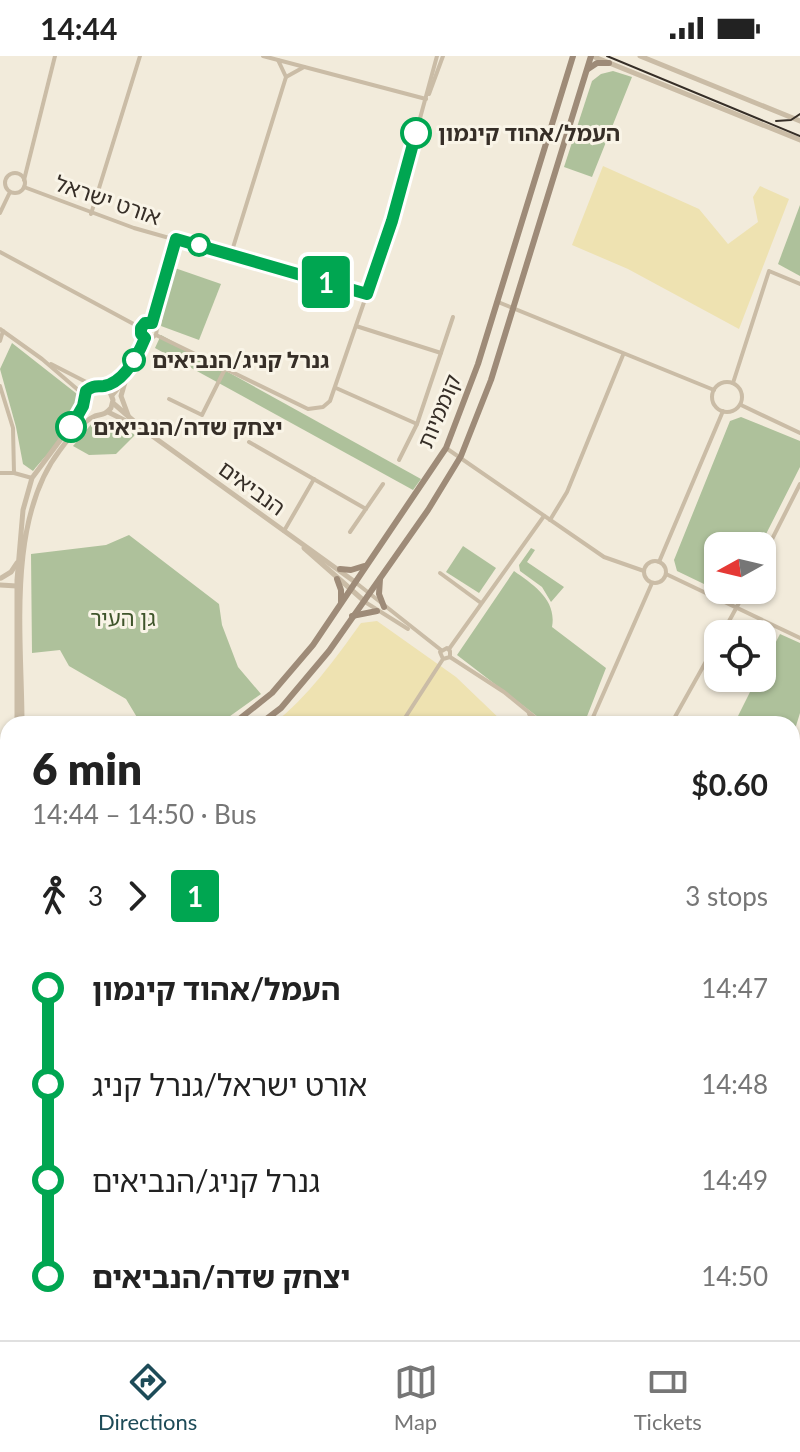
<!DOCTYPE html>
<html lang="en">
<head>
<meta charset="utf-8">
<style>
	body { margin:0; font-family:Lato,"Noto Sans Hebrew",sans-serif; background:#f6f6f6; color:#222; height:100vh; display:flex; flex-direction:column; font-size:30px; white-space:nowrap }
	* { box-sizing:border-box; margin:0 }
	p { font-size:26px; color:#767676 }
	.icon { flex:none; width:44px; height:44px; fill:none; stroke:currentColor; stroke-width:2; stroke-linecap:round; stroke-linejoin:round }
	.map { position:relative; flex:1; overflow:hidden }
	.details { position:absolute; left:0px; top:660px; width:800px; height:624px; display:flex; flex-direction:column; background:#fff; border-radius:24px 24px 0 0; box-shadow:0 2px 6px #0004 }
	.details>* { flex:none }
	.badge { padding:0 16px; border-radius:6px; font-size:28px; line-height:52px }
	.needle { width:52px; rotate:262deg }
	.tools { position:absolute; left:704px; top:476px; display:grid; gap:16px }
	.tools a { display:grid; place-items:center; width:72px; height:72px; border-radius:16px; background:#fff; box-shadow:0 2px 6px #0004; font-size:40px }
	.map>.badge { position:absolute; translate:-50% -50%; box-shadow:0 0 0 4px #fff }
	.legs { display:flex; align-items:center; gap:12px; height:88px; padding:0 32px; font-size:26px }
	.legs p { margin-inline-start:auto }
	.head { display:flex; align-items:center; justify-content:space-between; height:136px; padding:0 32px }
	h1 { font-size:44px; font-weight:800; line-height:60px }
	ul { padding:0 32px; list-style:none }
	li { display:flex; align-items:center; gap:28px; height:96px; font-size:30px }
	li i { display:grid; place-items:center; width:12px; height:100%; margin:0 10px; background:currentColor }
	li i::after { content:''; width:20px; height:20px; margin:-10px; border:6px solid; border-radius:50%; background:#fff }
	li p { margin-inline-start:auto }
	li:first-child i { background:linear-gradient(#0000 50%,currentColor 0) }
	li:last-child i { background:linear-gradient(currentColor 50%,#0000 0) }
	.status { display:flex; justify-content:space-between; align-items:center; height:56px; padding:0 40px; background:#fff; direction:ltr }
	.status svg { height:22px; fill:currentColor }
	.dock { display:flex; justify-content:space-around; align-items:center; height:112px; border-top:2px solid #e0e0e0; background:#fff; font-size:22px; color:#767676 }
	.dock a { display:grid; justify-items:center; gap:4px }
	.dock .active { color:#1d4b58 }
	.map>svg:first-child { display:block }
	.green { fill:#aec19b }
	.sand { fill:#eee2b1 }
	.water { fill:#79a5af }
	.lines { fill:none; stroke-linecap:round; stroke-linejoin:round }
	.minor { stroke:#cabca6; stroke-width:4 }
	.tertiary { stroke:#cabca6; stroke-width:5 }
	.secondary { stroke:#9e8b78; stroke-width:6 }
	.tram { stroke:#362e27; stroke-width:2 }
	.line-1-casing { stroke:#fff; stroke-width:18 }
	.line-1 { stroke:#00a651; stroke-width:12 }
	.stop-1-dot { fill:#fff; stroke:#00a651; stroke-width:4 }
	.labels { text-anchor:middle; stroke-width:6; stroke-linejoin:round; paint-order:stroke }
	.stop-label { font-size:22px; font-weight:bold; fill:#362e27; stroke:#f9f4e7; text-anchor:start }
	.street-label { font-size:22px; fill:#362e27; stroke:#f9f4e7 }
	.park-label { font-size:22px; fill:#3f552b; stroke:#f9f4e7 }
</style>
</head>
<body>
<div class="status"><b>14:44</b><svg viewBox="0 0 49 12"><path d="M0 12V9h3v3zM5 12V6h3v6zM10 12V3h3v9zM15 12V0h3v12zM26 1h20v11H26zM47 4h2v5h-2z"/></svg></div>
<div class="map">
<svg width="800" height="1284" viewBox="0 0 800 1284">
	<rect width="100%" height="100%" fill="#f2ebdb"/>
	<!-- green -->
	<g class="green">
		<path d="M613,15L632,21L592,121L564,111L592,25L601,18Z"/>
		<path d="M800,149V220L778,208Z"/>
		<path d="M172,211L221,228L199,284L161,270Z"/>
		<path d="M161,279L421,423L413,434L155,292Z"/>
		<path d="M12,287L77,338C86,361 48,396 33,415L23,408L16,371L0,313Z"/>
		<path d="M741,361L800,385V411L760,490H718V534H737L733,542L677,515L674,504L730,365Z"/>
		<path d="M93,366L121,370L135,379L116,398L89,399L73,390Z"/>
		<path d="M129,479L219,548L222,569L238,611L261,638L219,668H141L126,643L69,610L60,594L32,597L31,498L106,489Z"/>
		<path d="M463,490L496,512L479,537L446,516Z"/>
		<path d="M531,492L535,494L527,506L564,531L551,546L542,531L520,515L519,509Z"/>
		<path d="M514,515C534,529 557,544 552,571L606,612L584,668H547L457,599Z"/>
		<path d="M780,578L800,587V657L792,683V668H734L757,622H762V613Z"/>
	</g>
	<!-- sand -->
	<g class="sand">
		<path d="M603,110L699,153L728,188L758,166L753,141L760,130L789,143L739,273L628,213L572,189Z"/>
		<path d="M377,565L456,621L505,668H273C308,641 335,603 361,567Z"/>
		<path d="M792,790L800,794V1015L796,1028L800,1029V1102L792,1101Z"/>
	</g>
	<!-- water -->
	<path class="water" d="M0,966L8,968V1276H792V1101L800,1102V1284H0Z"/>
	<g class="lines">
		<!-- minor -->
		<g class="minor">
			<path d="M263,0L426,43"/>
			<path d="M286,21L304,11"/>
			<path d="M429,38L443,0"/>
			<circle cx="15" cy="127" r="10"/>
			<path d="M24,124L55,0"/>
			<path d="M24,131L134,172L367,238"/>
			<path d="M0,157L10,136"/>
			<path d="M91,158L140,0"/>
			<path d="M0,196L141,272"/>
			<path d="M231,198L286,21L278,4"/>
			<path d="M498,246L714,334"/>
			<path d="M152,267L176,183"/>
			<path d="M356,270L441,297"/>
			<path d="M0,273L42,303L84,339"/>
			<path d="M156,279L308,353L323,351L330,345L392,165L437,0"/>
			<path d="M145,282H152L156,279L157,272L153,267"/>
			<path d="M145,282L141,278V272L145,267L151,266"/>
			<path d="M0,285L3,275"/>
			<path d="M51,308L94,330"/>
			<circle cx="727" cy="341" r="15"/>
			<path d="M733,327L769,215L800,228"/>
			<path d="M0,330L13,372L14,417"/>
			<path d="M103,330L125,316L136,302"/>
			<path d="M336,332L417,368"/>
			<path d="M112,340L131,318L145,282"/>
			<path d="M169,343L202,359L225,313"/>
			<path d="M741,349L800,377"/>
			<path d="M249,386L366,453"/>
			<path d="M446,392L604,501L644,515"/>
			<path d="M399,404L417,368L453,261"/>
			<path d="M0,417H14L32,422"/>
			<path d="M550,464L567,436L623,299"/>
			<path d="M284,475L314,423"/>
			<path d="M350,476L383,428"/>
			<path d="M762,503L800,428"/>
			<circle cx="655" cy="516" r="11"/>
			<path d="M659,506L723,355"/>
			<path d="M440,517L481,547"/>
			<path d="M666,518L800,582"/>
			<path d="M355,526L441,594"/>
			<path d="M365,546L408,573"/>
			<path d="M722,578L746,534"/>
			<path d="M449,593L544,460"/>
			<path d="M450,601L504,636L543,668"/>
			<path d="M529,658L537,668"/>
			<path d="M401,668L443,603L450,601V595L447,592L440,596L443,603"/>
			<path d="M590,668L652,527"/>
			<path d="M671,668L718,584"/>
			<path d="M0,689H8"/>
		</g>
		<!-- tertiary -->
		<g class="tertiary">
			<path d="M592,0L800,84"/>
			<path d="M640,0L800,65"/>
			<path d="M125,326L121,340L128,359"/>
			<path d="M113,347L144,374L355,526"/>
			<path d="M108,356L136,370"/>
			<path d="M304,492L363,544"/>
			<path d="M1,522L11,516L17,507"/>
			<path d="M0,529L17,530"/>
			<path d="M17,668V524L23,454L32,422L79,359L86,335L99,329L110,336L113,344L111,352C105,359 102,358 95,360C82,366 68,383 60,394C6,464 22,584 22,668"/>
			<path d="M792,779L800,783"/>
			<path d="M792,785L800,790"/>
		</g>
		<!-- secondary -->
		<g class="secondary">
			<path d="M588,13L597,7H609"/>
			<path d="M340,513L351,514L364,510"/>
			<path d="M337,523L341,534V546"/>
			<path d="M380,523L379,538L384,551"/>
			<path d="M352,560L377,555"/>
			<path d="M233,668L272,637L313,589L446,392L478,308L573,0"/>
			<path d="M260,668L281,652L329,595L428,454L461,400L491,324L591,0"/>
			<path d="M0,754L8,752"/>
			<path d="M0,766H8"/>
		</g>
		<!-- tram -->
		<g class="tram">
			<path d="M607,0L800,80"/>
			<path d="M776,65L791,64L800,58"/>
		</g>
	</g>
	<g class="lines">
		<!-- line-1 casing -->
		<g class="line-1-casing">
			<path id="line-1" d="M71,371L83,350L86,335C94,329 96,331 104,330C125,326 138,299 145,282L141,278V272L145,267H152L176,183L367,238L392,165L416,77"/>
		</g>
		<!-- line-1 -->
		<use href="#line-1" class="line-1"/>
	</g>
	<!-- markers -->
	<g class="stop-1-dot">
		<circle cx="416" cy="77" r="14"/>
		<circle cx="199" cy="189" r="10"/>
		<circle cx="134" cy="304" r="10"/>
		<circle cx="71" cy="371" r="14"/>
	</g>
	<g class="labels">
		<!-- stop labels -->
		<g class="stop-label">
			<text x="438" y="85">העמל/אהוד קינמון</text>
			<text x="152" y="312">גנרל קניג/הנביאים</text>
			<text x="93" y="379">יצחק שדה/הנביאים</text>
		</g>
		<!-- street labels -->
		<g class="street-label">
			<text transform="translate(108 144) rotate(19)" y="8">אורט ישראל</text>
			<text transform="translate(439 355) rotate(-67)" y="8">קוממיות</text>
			<text transform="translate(252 432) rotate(36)" y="8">הנביאים</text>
		</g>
		<!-- park labels -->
		<g class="park-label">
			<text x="123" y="570">גן העיר</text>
		</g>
	</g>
</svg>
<div class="tools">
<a><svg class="needle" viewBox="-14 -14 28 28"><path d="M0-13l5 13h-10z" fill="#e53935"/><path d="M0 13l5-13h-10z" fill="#767676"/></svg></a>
<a><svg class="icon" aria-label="locate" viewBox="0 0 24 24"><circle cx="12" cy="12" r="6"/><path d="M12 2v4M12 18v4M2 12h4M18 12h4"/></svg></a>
</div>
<b class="badge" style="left:326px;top:226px;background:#00a651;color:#fff">1</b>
<section class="details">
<div class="head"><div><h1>6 min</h1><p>14:44 – 14:50 · Bus</p></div><b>$0.60</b></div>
<div class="legs"><svg class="icon" aria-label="walk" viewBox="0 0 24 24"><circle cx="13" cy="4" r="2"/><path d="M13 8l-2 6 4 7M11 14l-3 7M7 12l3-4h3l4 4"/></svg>3<svg class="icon" aria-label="forward" viewBox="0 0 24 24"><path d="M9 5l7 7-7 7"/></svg><b class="badge" style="background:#00a651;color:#fff">1</b><p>3 stops</p></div>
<ul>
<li><i style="color:#00a651"></i><b>העמל/אהוד קינמון</b><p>14:47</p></li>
<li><i style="color:#00a651"></i><span>אורט ישראל/גנרל קניג</span><p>14:48</p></li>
<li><i style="color:#00a651"></i><span>גנרל קניג/הנביאים</span><p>14:49</p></li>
<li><i style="color:#00a651"></i><b>יצחק שדה/הנביאים</b><p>14:50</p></li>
</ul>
</section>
</div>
<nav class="dock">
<a class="active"><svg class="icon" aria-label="directions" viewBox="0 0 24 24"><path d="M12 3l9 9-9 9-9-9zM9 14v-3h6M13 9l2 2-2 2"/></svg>Directions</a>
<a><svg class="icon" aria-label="map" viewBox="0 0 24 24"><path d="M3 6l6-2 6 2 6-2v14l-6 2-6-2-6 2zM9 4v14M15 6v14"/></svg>Map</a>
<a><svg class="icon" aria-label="tickets" viewBox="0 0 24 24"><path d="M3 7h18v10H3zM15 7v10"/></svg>Tickets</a>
</nav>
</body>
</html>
